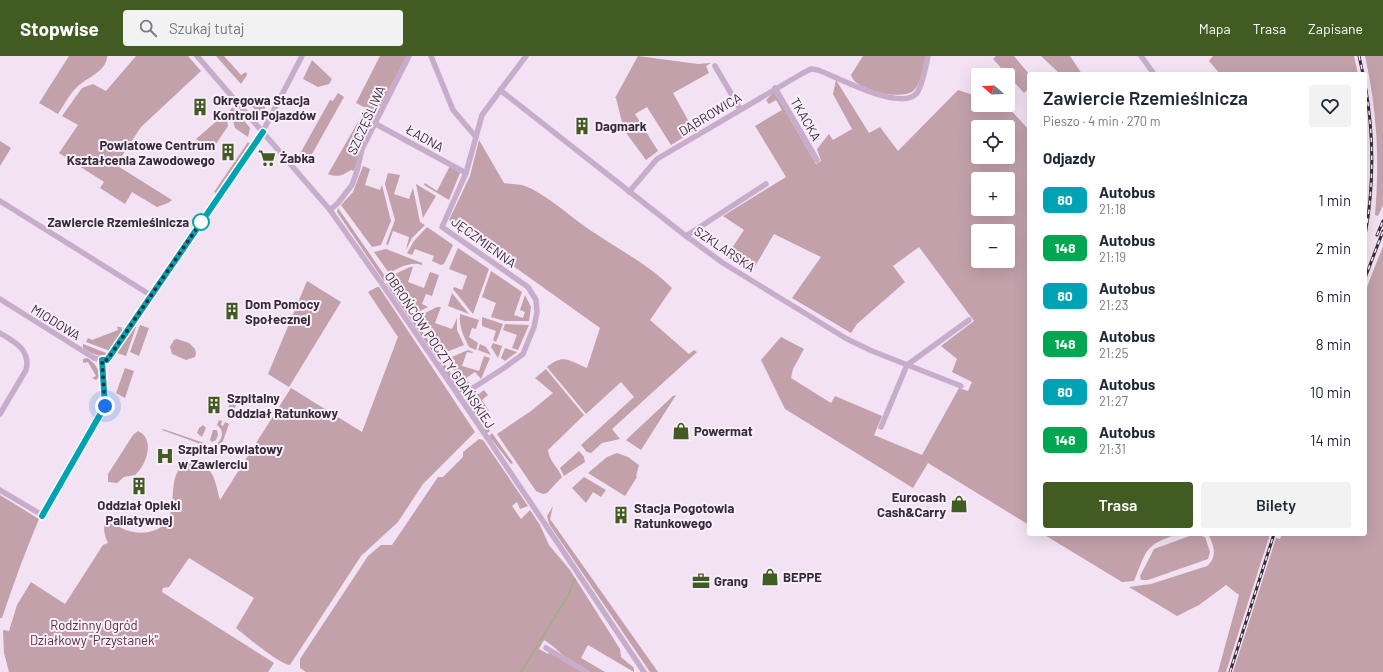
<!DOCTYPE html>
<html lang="pl">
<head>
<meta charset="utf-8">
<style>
	body { margin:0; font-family:Barlow,sans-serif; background:#f2f2f3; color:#1f2937; height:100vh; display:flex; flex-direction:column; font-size:15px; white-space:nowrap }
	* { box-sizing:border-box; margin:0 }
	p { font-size:13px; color:#747a83 }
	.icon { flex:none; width:22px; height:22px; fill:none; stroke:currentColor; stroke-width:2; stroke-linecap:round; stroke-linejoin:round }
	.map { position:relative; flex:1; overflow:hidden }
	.panel { position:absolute; left:1027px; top:16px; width:340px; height:464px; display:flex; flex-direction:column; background:#fff; border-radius:4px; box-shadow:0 4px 16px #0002 }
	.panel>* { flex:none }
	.badge { padding:0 8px; border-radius:6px; font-size:14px; line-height:26px }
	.needle { width:26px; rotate:289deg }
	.tools { position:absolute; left:971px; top:12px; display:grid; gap:8px }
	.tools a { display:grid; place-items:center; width:44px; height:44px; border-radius:4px; background:#fff; box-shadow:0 4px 16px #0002; font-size:20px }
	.you { position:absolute; width:20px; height:20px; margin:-10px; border:3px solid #fff; border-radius:50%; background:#1a73e8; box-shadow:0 0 0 6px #1a73e833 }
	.map>.badge { position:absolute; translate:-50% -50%; box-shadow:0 0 0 2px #fff }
	h2 { padding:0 16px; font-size:15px; line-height:36px }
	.round { display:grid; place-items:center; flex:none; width:42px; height:42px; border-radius:4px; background:#f2f2f3 }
	.summary { display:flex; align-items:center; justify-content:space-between; height:68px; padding:0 16px }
	h1 { font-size:19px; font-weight:600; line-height:30px }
	.button { display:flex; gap:8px; margin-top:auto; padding:8px 16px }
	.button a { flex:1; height:46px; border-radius:4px; background:#415b22; color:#fff; font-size:16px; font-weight:600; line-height:46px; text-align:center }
	.button a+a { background:#f2f2f3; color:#1f2937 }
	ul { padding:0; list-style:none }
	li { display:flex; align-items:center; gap:12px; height:48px; padding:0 16px }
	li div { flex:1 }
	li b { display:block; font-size:15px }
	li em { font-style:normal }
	li .badge { min-width:44px; font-weight:700; text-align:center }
	header { display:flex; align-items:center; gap:24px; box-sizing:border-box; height:56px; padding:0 20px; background:#415b22; color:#fff }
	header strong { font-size:19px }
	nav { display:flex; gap:22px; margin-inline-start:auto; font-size:14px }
	.search { width:280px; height:36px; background:#f2f2f3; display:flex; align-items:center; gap:10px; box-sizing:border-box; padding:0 14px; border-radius:4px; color:#747a83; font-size:15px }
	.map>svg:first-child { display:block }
	.green { fill:#c2a1ab; fill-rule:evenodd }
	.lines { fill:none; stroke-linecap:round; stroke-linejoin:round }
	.stream { stroke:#9cb081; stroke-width:1.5 }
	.minor { stroke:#c7adcb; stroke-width:5.5 }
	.rail-casing { stroke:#362c3a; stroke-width:3 }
	.rail { stroke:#faeefa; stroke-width:1.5; stroke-dasharray:4.5; stroke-linecap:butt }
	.line-casing { stroke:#fff; stroke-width:9 }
	.line { stroke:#00a3b4; stroke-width:6 }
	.walk { stroke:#362c3a; stroke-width:4; stroke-dasharray:0 7.2 }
	.stop-dot { fill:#fff; stroke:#00a3b4; stroke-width:2 }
	.labels { text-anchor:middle; stroke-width:4; stroke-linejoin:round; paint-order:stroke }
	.poi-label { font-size:13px; font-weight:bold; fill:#362c3a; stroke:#faeefa; text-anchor:start }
	.street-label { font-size:13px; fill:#362c3a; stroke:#faeefa }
	.stop-label { font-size:13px; font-weight:bold; fill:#362c3a; stroke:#faeefa; text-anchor:end }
	.park-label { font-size:13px; fill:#58303a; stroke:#faeefa }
</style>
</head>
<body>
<header>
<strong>Stopwise</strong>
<div class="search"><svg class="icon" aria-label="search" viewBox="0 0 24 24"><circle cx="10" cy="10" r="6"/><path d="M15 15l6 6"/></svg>Szukaj tutaj</div>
<nav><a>Mapa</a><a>Trasa</a><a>Zapisane</a></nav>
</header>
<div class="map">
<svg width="1383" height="616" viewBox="0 0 1383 616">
	<rect width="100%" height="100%" fill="#f2e2f3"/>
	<!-- green -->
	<g class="green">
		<path d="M69,0H107C107,16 85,22 76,32C69,39 64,49 58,58L39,47Z"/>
		<path d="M136,0H188L201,15L141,71L116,109L172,144L168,147L157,151L132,136L125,148L100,132L104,126L59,97L78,69L62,60L82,32L93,28L106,35Z"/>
		<path d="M216,0H224L241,19L246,16L247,19L241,28Z"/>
		<path d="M380,0H407L366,77L354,115L351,114C343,119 338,122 328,118L366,52L356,47Z"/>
		<path d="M638,0L698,8L711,7L706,10L709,17L673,37L694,75L671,89L647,51L635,58L658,95L646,104L624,74L616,42H615Z"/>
		<path d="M863,0H926C923,10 921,29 913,35C900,45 854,34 851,19Z"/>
		<path d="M996,0H1014L1029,18V36L1027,34L1024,37L993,3Z"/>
		<path d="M1041,0H1070L1082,18H1060Z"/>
		<path d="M1213,0H1354L1358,18H1220L1209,5Z"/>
		<path d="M1365,0H1383V149L1378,160L1375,159C1380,105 1377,54 1365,0Z"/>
		<path d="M312,4L332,23L329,28L318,31L303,23Z"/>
		<path d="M836,24L869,77L880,71L898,95L958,34L976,40L978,42V49H1006L1029,74V469L928,407L913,432L785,353L761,304L781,281L804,293L793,313L791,322L831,347L835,340L882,360L874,379L922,399L959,332L968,335L972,326L952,316L957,303L941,290L974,265L919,191L893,210L905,226L857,268L851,277L792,242L821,201L774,178L751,217L726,201L744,174L723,160L786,121L755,70L782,54L776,44L769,48L766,44L773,37H775L816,108L821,105L817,93L829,78L833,84L852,73L833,38ZM978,71H1008V101H978ZM978,123H1008V153H978ZM978,175H1008V205H978Z"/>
		<path d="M338,37L344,41L307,107L296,105L330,44L333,45Z"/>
		<path d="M270,41L262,58H259L250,48Z"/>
		<path d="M233,51L250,72L248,81L235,72L230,54Z"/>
		<path d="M226,57L228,70L212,94L196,83Z"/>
		<path d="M479,84L504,127C510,128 516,128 522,129C543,135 574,164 593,176C621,195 648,208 672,232L650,264L689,298L694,294L697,296L612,373L620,383L602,387L591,397L587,396L581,389L634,341L621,326L586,358L547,311C564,297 569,305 587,312L600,272L449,164L470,120Z"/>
		<path d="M0,85L11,92L0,110Z"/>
		<path d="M248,86L250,88L216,137L214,136Z"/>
		<path d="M363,110L370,113L365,129L380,134L382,129L391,165L381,189L372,191L341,149L353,136Z"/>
		<path d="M450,110L460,117L449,144L424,129L425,127L437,135Z"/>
		<path d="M388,117L400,119L394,138L409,143L413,132L420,166L425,169L412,182L406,194L409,181L393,175L388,189L386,188L395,164L385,128Z"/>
		<path d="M416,128L436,140L423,162Z"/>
		<path d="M338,152L387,223L384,225L337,156Z"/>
		<path d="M427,171L453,189L444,208L441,209L432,205L434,200L415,193L412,199L407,197L414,185Z"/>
		<path d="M1383,190V616H1233L1276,482L1280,483L1282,478H1365V236Z"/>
		<path d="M458,192L489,213L473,258L453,233L454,231L462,234L467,220L449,213Z"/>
		<path d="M386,193L422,207V209C410,205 400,212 389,217L374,196Z"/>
		<path d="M410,211H413L408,226L424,232L430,216L439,219L432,240L426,238L422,248L428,251L416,257L391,220Z"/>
		<path d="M491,215L522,236L514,259L523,262L525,256L520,254L525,239L531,251L529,265H505L491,261L496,247L482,241Z"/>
		<path d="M307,225L341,246L289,331L268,318Z"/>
		<path d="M389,226L440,302L438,304L386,228Z"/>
		<path d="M377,231H379L475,376L423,428L398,466L361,500L290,609C279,608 246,580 236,572L254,542L189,502L169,531L163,532L162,536L274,607L268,616H9L4,597L3,574L9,575L17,549L31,526L65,548L103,489L108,487C104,478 102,471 107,463L109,461C119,479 155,483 167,465C178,448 166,417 187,407C214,404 215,426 220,444L291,332L362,376L398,281L368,236Z"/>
		<path d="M452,237L469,258L448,250Z"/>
		<path d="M437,251H441L435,267L452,273L457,262V274L464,289L444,297L419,260Z"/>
		<path d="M460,258L479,264L476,273L472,272L469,281L478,287L476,294L469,291C463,279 459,271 460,258Z"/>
		<path d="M482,261L503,268L496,286L493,284L496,275L482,270Z"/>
		<path d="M505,268L529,269L518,294L512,292L517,279L503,274Z"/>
		<path d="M140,269L149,272L139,300L130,296Z"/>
		<path d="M135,270L136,271L126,300L117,297Z"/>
		<path d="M117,271H121L123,275L110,295L86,286L88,282L92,284L118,274Z"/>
		<path d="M177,283L189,287L195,293L196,297L195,301L186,304L172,298L170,291L174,284Z"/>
		<path d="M493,287L502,290L498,302L491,291Z"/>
		<path d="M83,288L106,297L107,298C98,302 91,297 83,292Z"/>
		<path d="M480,288L486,291L491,299L478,294Z"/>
		<path d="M505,292L517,296L505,305L501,302Z"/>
		<path d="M468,294L473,296L472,297L467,296L462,310L479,315L484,300L490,302L481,323L475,316L466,322L470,328L465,331L447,303Z"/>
		<path d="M87,302C94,306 99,312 99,321L96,324L92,322L96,320L88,306L83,307V303Z"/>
		<path d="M442,304L462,334V336H459L439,306Z"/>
		<path d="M125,312L134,315L125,342L116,337Z"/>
		<path d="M546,313L584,359L548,394C549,405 558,411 562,421L547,437L543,438L536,435L497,378L531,355L553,337L535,322Z"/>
		<path d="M484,334L488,339L482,344L489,355L483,358L470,339L474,336L479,338Z"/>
		<path d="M676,339L641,394L626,384L673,340Z"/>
		<path d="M467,341L490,375L487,377L465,344Z"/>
		<path d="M230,347L236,349L232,360L226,358Z"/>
		<path d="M219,364L222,365L221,369L223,370L225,366L229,368L223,385L216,391L214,389C223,385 225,375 217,369Z"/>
		<path d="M203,369L206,372L202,381L197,377L199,372Z"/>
		<path d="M163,373L207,388L206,390L162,374Z"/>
		<path d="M213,374H217L218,379L216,384L212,386L210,384Z"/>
		<path d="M138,375C156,383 146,410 135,419L124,421L117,427L108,426V418L133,379Z"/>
		<path d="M492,377L513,407L511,408L489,380Z"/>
		<path d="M479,383L483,384L528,450L520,453L517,446L512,450L521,463L530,454L540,469L549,489L570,514L620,593L621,601L634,612V616L588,589L581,602L605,616C600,616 593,616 589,616C572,611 559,593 544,584L539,593L548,598L549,596L583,616H306L300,612V603L368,500L381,489H392L438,421H443L463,401V396Z"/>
		<path d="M579,395L584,401L585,406L564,420L560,412Z"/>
		<path d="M617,397L628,401L639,409L636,420L637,421L625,440L588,417L607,401Z"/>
		<path d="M584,421L606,434L601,441L593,436L586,447L572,432Z"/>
		<path d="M0,439L39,463C25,496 13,529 2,562H0Z"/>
		<path d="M553,450L550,463L658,616H650L549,468L547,460Z"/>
		<path d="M1043,478H1178C1144,489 1147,494 1134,525L1122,526Z"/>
		<path d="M1195,478L1205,481L1210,496L1208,503L1148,524H1141L1140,520L1154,493Z"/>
		<path d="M1208,478H1270L1226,616H1218L1239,539L1226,529L1199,549L1177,560L1129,531L1151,528L1207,510C1218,501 1214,489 1208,478Z"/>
	</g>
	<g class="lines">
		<!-- stream -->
		<g class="stream">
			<path d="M540,585L569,538L575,523"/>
			<path d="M521,616L538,589"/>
		</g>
		<!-- minor -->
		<g class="minor">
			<path d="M197,0L330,154L380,225L482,374L644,616"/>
			<path d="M431,0L453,54L476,81"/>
			<path d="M1141,0L1154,18"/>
			<path d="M715,10L740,53"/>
			<path d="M775,32L817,104"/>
			<path d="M500,34L686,180L723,207L847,283L872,295L961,330"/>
			<path d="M374,67L466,117"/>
			<path d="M629,136L657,103L803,17L811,13L818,14C837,21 899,55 916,38C922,32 926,9 928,0"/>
			<path d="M0,145L152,240"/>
			<path d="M330,154L338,147L352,129L357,115L362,93L409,0"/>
			<path d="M686,180L766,128"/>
			<path d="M0,243L94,302L102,304H107L263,75L302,0"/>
			<path d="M0,277C15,286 31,294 26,314L0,358"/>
			<path d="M459,341L504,312L523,298L534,271L537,256L536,244L528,231L442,171L466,117L482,59L526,0"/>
			<path d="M881,371L907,309L969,264"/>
			<path d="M0,434L42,459L104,353L105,343L102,304"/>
			<path d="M546,592L587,616"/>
		</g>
		<!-- rail casing -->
		<g class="rail-casing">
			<g id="rail">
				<path d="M1359,0L1363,18"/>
				<path d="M1365,28C1374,78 1374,130 1365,180"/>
				<path d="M1377,179L1383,165"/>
				<path d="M1365,222L1383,175"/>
				<path d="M1230,616L1274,478"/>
			</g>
		</g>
		<!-- rail -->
		<use href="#rail" class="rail"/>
	</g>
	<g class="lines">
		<!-- line casing -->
		<g class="line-casing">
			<path id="line" d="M42,460L105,350L102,304H107L112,297L263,76"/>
		</g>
		<!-- line -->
		<use href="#line" class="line"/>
		<!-- walk -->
		<path class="walk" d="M105,350L102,304H107L112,297L201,166"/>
	</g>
	<!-- icons -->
	<defs>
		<g id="building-bare" transform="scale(1.38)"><path d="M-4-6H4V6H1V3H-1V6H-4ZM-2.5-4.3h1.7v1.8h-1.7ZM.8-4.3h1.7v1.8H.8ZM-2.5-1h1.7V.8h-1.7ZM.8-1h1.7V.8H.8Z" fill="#415b22" stroke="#faeefa" stroke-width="2.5" paint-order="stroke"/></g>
		<g id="supermarket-bare" transform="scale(1.38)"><path d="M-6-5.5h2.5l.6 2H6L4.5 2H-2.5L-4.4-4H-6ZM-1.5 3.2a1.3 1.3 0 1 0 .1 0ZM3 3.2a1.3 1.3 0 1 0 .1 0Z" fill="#415b22" stroke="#faeefa" stroke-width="2.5" paint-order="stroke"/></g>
		<g id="shop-bare" transform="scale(1.38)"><path d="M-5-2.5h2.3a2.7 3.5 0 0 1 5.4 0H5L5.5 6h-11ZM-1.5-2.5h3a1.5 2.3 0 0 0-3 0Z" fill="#415b22" stroke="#faeefa" stroke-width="2.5" paint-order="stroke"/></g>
		<g id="hospital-bare" transform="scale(1.38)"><path d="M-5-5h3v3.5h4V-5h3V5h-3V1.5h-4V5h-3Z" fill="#415b22" stroke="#faeefa" stroke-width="2.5" paint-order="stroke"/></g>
		<g id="office-bare" transform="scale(1.38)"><path d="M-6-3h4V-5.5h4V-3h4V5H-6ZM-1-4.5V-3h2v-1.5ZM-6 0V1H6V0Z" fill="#415b22" stroke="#faeefa" stroke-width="2.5" paint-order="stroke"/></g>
	</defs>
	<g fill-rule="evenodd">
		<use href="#building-bare" x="200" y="51"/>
		<use href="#building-bare" x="582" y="70"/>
		<use href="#building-bare" x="228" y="96"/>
		<use href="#supermarket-bare" x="267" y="102"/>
		<use href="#building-bare" x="232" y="255"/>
		<use href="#building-bare" x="214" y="349"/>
		<use href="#shop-bare" x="681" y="375"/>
		<use href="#hospital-bare" x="165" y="400"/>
		<use href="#building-bare" x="139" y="430"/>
		<use href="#shop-bare" x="959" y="448"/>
		<use href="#building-bare" x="621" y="459"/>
		<use href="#shop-bare" x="770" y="521"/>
		<use href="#office-bare" x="701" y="525"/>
	</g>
	<!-- markers -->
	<circle class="stop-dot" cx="201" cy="166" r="8"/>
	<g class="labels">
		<!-- poi labels -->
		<g class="poi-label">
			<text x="213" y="49">Okręgowa Stacja<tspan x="213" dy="15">Kontroli Pojazdów</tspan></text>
			<text x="595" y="75">Dagmark</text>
			<text x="215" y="94" text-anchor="end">Powiatowe Centrum<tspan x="215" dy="15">Kształcenia Zawodowego</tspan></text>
			<text x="280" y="107">Żabka</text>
			<text x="245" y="253">Dom Pomocy<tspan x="245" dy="15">Społecznej</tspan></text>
			<text x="227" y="347">Szpitalny<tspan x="227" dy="15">Oddział Ratunkowy</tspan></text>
			<text x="694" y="380">Powermat</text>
			<text x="178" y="398">Szpital Powiatowy<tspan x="178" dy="15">w Zawierciu</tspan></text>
			<text x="946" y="446" text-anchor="end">Eurocash<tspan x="946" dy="15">Cash&amp;Carry</tspan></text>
			<text x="139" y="454" text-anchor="middle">Oddział Opieki<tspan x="139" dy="15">Paliatywnej</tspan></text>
			<text x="634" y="457">Stacja Pogotowia<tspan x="634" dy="15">Ratunkowego</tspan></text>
			<text x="783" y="526">BEPPE</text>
			<text x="714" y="530">Grang</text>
		</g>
		<!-- street labels -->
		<g class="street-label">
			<text transform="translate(710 58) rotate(-31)" y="5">DĄBROWICA</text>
			<text transform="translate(806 63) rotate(60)" y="5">TKACKA</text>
			<text transform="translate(366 64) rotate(-66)" y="5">SZCZĘŚLIWA</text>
			<text transform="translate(425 82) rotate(29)" y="5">ŁADNA</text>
			<text transform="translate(484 186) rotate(36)" y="5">JĘCZMIENNA</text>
			<text transform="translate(725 193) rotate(34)" y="5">SZKLARSKA</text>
			<text transform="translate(56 266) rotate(32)" y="5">MIODOWA</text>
			<text transform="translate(440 294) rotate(56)" y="5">OBROŃCÓW POCZTY GDAŃSKIEJ</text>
		</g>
		<!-- stop labels -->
		<g class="stop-label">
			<text x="189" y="171">Zawiercie Rzemieślnicza</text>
		</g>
		<!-- park labels -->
		<g class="park-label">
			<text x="94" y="574">Rodzinny Ogród<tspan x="94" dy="15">Działkowy "Przystanek"</tspan></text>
		</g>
	</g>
</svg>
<div class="tools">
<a><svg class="needle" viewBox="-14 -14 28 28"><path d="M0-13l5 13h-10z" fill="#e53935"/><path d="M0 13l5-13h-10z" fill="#747a83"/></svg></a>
<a><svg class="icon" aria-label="locate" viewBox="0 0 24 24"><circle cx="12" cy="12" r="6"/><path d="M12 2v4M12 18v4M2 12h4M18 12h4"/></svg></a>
<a>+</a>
<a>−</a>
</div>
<div class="you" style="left:105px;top:350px"></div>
<section class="panel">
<div class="summary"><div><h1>Zawiercie Rzemieślnicza</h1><p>Pieszo · 4 min · 270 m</p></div><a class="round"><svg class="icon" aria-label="heart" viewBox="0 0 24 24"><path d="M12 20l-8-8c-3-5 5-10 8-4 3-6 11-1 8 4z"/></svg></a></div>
<h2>Odjazdy</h2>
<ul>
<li><span class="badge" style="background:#00a3b4;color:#fff">80</span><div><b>Autobus</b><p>21:18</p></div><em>1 min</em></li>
<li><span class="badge" style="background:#00a651;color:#fff">148</span><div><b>Autobus</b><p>21:19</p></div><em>2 min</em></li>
<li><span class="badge" style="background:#00a3b4;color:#fff">80</span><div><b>Autobus</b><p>21:23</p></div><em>6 min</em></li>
<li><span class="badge" style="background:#00a651;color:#fff">148</span><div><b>Autobus</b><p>21:25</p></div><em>8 min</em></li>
<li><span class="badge" style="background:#00a3b4;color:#fff">80</span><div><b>Autobus</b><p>21:27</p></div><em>10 min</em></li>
<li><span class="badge" style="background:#00a651;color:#fff">148</span><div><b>Autobus</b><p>21:31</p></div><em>14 min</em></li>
</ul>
<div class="button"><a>Trasa</a><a>Bilety</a></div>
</section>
</div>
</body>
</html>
